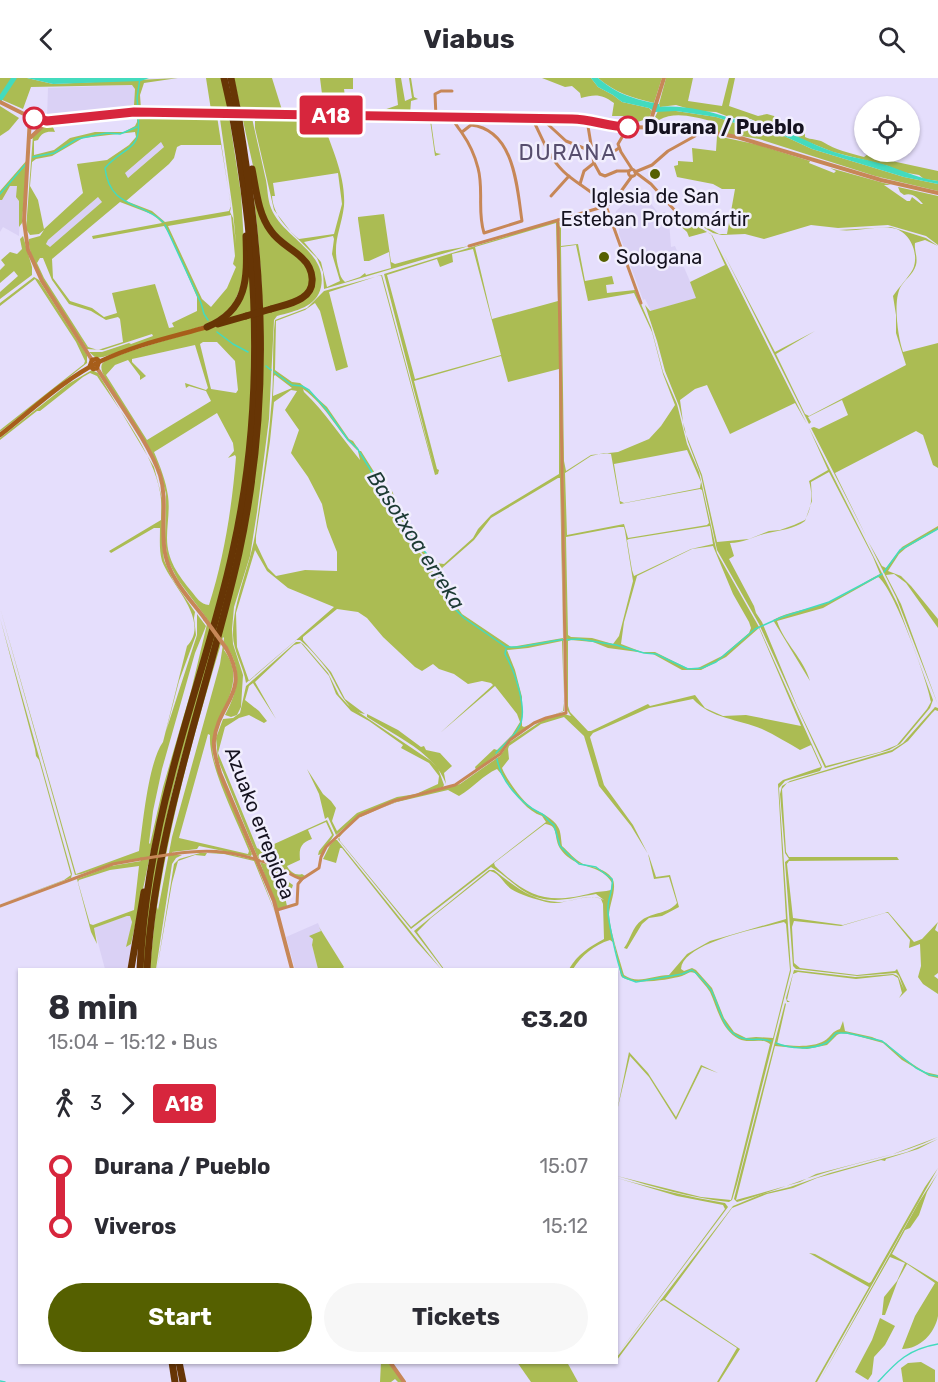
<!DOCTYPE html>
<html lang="en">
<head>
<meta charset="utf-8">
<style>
	body { margin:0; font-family:Rubik,sans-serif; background:#f7f7f7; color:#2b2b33; height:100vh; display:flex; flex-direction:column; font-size:22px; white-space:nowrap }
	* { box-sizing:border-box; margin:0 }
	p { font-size:20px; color:#7c7c81 }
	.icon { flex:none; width:33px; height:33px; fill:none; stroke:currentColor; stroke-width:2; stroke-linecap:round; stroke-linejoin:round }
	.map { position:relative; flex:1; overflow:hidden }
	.panel { position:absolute; left:18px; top:890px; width:600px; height:396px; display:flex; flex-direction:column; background:#fff; border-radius:0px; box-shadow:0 2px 4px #0004 }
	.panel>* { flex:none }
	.badge { padding:0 12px; border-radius:4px; font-size:21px; line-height:39px }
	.controls { position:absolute; left:854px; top:18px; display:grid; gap:12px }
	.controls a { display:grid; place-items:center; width:66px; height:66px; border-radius:50%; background:#fff; box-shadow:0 2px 4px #0004; font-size:30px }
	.map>.badge { position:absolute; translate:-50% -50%; box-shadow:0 0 0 3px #fff }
	.legs { display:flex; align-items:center; gap:9px; height:66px; padding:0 30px; font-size:20px }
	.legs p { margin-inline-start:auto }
	.summary { display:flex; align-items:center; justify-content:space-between; height:102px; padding:0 30px }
	h1 { font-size:33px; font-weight:700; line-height:45px }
	.primary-button { display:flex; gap:12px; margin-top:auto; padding:12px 30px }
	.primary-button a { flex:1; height:69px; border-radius:36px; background:#556000; color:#fff; font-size:24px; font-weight:700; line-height:69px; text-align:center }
	.primary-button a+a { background:#f7f7f7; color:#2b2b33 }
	ul { padding:0 30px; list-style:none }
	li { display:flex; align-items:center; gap:21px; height:60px; font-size:22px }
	li i { display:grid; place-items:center; width:9px; height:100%; margin:0 8px; background:currentColor }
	li i::after { content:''; width:15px; height:15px; margin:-8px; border:4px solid; border-radius:50%; background:#fff }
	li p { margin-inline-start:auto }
	li:first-child i { background:linear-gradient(#0000 50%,currentColor 0) }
	li:last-child i { background:linear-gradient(currentColor 50%,#0000 0) }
	header { display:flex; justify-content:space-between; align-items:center; height:78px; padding:0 30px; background:#fff; font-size:27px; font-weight:700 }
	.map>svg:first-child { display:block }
	.built { fill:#dad1f5 }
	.green { fill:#abbc53; fill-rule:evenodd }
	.water { fill:#43dbbe }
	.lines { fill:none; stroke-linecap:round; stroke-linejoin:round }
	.stream { stroke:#43dbbe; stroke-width:1.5 }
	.river { stroke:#43dbbe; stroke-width:5 }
	.minor { stroke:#c78757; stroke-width:3 }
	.tertiary { stroke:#c78757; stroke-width:4 }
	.secondary { stroke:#a75e1a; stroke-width:4.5 }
	.motorway { stroke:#673505; stroke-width:7 }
	.minor-bridge { stroke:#c78757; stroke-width:3 }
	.tertiary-bridge { stroke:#c78757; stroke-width:4 }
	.motorway-bridge { stroke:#673505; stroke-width:7 }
	.line-1-casing { stroke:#fff; stroke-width:14 }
	.line-1 { stroke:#d7263d; stroke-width:9 }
	.stop-1-dot { fill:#fff; stroke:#d7263d; stroke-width:3 }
	.poi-dot { fill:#556000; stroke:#f1eefd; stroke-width:2 }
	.labels { text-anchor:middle; stroke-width:5; stroke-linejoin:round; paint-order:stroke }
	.stop-label { font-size:20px; font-weight:bold; fill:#15121f; stroke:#f1eefd; text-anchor:start }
	.poi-label { font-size:20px; fill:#15121f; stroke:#f1eefd }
	.street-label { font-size:20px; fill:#15121f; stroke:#f1eefd }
	.water-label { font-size:21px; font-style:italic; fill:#1c3a33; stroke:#f1eefd }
	.quarter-label { font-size:22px; letter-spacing:1.5px; fill:#574e6e; stroke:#f1eefd }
</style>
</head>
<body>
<header><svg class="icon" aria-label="back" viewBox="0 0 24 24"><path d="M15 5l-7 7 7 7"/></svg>Viabus<svg class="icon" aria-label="search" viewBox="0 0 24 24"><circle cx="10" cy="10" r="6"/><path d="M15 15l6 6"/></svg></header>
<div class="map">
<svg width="938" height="1304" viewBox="0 0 938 1304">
	<rect width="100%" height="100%" fill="#e5defc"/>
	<!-- built -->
	<g class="built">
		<path d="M132,7L135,10L134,27L47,40L48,10Z"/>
		<path d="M161,64L165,68L128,100L124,96Z"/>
		<path d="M20,95H22L19,158L3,149L0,154V119Z"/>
		<path d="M641,112L658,135L665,134L667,143H669L671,169L675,168L697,220L651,233L645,221L643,222L619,156V151L617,150L615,142L616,133L629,121V118Z"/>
		<path d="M98,119L102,124L50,170L46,165L48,162Z"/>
		<path d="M127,838H130L132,844L127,868L131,866L130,891H105L94,850Z"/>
		<path d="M318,845L321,853L313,861L312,867L318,891H295L286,859Z"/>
	</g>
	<!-- green -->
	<g class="green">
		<path d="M0,0H27L53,6L178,0L144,5L140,17L141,31L211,32L206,0H222L229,34L141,32L117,34L114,31L115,30L134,27L135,11L132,7L31,9L23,31L0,21Z"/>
		<path d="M234,0H272L282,32H281V35L241,34Z"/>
		<path d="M320,0H353V11H344L347,34L375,35L398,27L395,0H401L405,23L412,20L409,0H411L414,19L418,21L411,23L410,37L315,35V32H324Z"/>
		<path d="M542,0H591L598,9L613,17L622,24L649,30L652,33L649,40L632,46L631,38H612L614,25C602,16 595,16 581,20L580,15L572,8L565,9Z"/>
		<path d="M598,0H662L654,25C632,20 616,15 598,0Z"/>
		<path d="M666,0H693L688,23L722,28L729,0H735L729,28L758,38L767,36L774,38L778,45L788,44L798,49L799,54H805V59C811,62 818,61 823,64C836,72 849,75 864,79L868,76L878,80L938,93V103L924,101L919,97L902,94L888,88L833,74L796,59L786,52L762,47L751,41L732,40L716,34L696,33L676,27L660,29L659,26Z"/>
		<path d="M0,28L19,40L9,52L0,58Z"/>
		<path d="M658,33H676L716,39L735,45L748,46L771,52L812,71L904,99L938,106V113L875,98L759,61L711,53L715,48L711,43C694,39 675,33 659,42L655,39Z"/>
		<path d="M137,37L217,38L231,129L230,134L233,140L236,166L233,133L220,41V38H229L241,116L245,182L243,204L232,229L212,245L103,279L96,280L89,274H102L129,265L131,266L153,258L152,256L103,272L87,271C73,248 26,186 29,161L40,158L44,152L39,156L30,157L26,151L33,57L50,45L102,40L52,47L55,54C47,53 42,54 38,62L34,63V77L54,72L70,60L95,54H124L135,48L137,44V39L124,40L123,38ZM135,54L136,59L129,67L107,82L77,86L83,115L44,151L38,122L30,108L32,84L36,81L52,78L83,60ZM161,64L164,69L128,100L125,95ZM181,67H221L231,128L229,133L165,144L152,133L126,123L169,86L174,80L177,69ZM98,119L102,124L50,169L46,166L48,162ZM120,124L154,137L162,145L92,158L93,161L164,148L171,159L197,219V233L172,245L174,249L169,250L155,206L112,215L117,235L104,239L92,230L70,223L53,200L52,181ZM231,137L235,178L233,186L236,189L227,210L211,229L202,221L168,148ZM40,180H43L52,202L69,226L91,233L106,242L118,239L120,241L123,264L98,272L88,269L44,200L37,185Z"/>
		<path d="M242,38L252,40C256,59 261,79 265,98C268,109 267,120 271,130C282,159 328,174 321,209C317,229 295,233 277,238L274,242L269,341L257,434L250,478L234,529L232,551L233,566L243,597L241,629L237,637L231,639L225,637C238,613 243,591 226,568L224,572C254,612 201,643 215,685L252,776L251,778L243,777L199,768L197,771L172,774L173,777H182L176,780L172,786L156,891H150C154,847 158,804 167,761C187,663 222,569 242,471C269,345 268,223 251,97C255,114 257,134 267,150C278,168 315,179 311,205C307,223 285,225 270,229L269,233C285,229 310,225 314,206C319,176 277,165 266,142C262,131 260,118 257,106C252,83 247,61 242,38ZM223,559L224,560L220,586L172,759L158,832L157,829C171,737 196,648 223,559ZM208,656L210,657C208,688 237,742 249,773L248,776L179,760Z"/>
		<path d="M255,38L450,41V45L448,42L431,43L435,72L436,75L441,76L435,78L430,42L322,41C331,69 346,98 344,128C341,153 331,165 339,192C340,197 341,200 345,204L360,199L365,195L366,197L391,190L389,174L369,183H364L358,141V139L384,136L391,184L395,186L442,173L469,168L324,211L323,194L317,180L291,154L274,132L255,50ZM338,95L342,126L334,156L299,161C286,150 273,136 272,118H275L273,105ZM333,158L334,161L332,176L340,203L327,209L321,184L304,164Z"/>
		<path d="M237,41C263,190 267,326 237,475C220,558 191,638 171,720C158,776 149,834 145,891H142C146,834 154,776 167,720C188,637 218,555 235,470C257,369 263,262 252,159C248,119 242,81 235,42Z"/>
		<path d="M717,58L759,67L810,83L809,85L834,95L836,93L830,90L891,107H884L907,123H910L912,119L921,126H923C918,120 912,114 904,117L900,114L898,109L938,118V167L926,158L888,147L838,150L811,147L764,161L745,156L722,157L713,155L680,135L719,156H727L735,111H722L713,106L677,99L674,88L678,87V83L693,84L692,70L716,73Z"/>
		<path d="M27,82L22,145L19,149V123L16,119L17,108H10L2,122H0V113Z"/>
		<path d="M679,137L712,157L807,346L795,325L730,356L707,307L695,311L680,322L684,351L702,397L717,464L749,461L769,453L780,452L794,447L805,442C812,429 813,417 809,403L828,392L809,350L898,527L933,622L930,630L900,666L889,672L825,690L759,546L717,472L701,398L688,364L679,328L665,293L657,263L645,227L650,233L696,220L690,204L725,187L711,156L707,154L689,159L687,154L676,144ZM829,394L873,479L880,496C862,505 845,518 826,525C809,532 789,533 773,542L810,603C804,581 784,565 777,543L823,530L871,503L878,499C893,508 928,604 931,624L927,631L897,667L880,674L826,688L797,628L762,544L756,535L754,528L729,481L734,478L730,465C744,465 754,458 768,455C781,452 794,451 805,443L812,423L811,404Z"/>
		<path d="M561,142H563L561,144V168L578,166L585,203L612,198L614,206L606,207L607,215L635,212L651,249L663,294L677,326L687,366L699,394L717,475L759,549L822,689L820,693L785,703L779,710L791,893L737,1106L732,1122L729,1124C691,1120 654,1109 617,1098L701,1119L731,1122L770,966C761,959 749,966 739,961C721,952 717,929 710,914C706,907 699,901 695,895C689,893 688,896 682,898C668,902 631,908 621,898L614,865L610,862C594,867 582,877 573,891H569C578,876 589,869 604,861L603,826L601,821C583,814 565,829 546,824C535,821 521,817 511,811C503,805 501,796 490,793L431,840L417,854L444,891H443L414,853L489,792H494C514,808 532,823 558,824C574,824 591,814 604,822L596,816C570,820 547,829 522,812C512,805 502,795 491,789L411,851L338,761L345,752L361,738L398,723L460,706L500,678L510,664L543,642L564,636L571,638L567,632L559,145ZM576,167L588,223L634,215L652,254L663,296L675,327L661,348L649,361L618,374L591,377L566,393L564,383L561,169ZM687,372L701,404L700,410L624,425L620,423L614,386ZM604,375L611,376L620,426L700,411L702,412L709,445L707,447L628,460L624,446L567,457L565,395L591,378ZM710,448L713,466L691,471L634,498L632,492L627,462L629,461ZM619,449H624L625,453L633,503L619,558L613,566L592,560L571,559L568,557L566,459ZM713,468L733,516L749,544L751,550L749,555L722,578L698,590H687L655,574H642L621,566L624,544L637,498L692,471ZM759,550L801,648L746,637L723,638L705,630L695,617L650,628L648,626L591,653H588L570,634L568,628V563L571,562L593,564L608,570L653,576L682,592H701L726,579ZM693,621C711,641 739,641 762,651C775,657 788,665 800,672L811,667L821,689L783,702L778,706L786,841L710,863L687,876L669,897C653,897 638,907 624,897C620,882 610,853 609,837C609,827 618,809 612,800C605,790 593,790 583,786C574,781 569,774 562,768C561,762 561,753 558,749C554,741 542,735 535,732C523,725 507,702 502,690L509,681L508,671L509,668L541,646L564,639L584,658L599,708L631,748L648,776L654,801L669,799L677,825C668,836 653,834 642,842C632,849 631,861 624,870L627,871L642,846L649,840L662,838L679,829L670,797L656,799L649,778L633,747L604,707L590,659L593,655L649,630ZM497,691C511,707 521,731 542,738L546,744L411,849L340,763L339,758L358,740L381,730L397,724L448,712L459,718C473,710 483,697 497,691ZM545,746C556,747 555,754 557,763C558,769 563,775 568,779C582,791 602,787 612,805L611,812C605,814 598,813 592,815C547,827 528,819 495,788L494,785ZM784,844L786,846L790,892L773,960L756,959L746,960L734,954L724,940L712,910L696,892L692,890L684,893L681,891C683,864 761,850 784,844Z"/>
		<path d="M556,143L558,144L564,633L536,644L523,652L509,663L500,674L476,692L475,689L494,671L497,672L512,657L520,644L517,636L495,608L440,655L493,607L491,605L482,603L468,606L454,596L439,591L433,586L422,593L415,589L383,559L367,540L358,534L337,531L303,559V562L331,594L345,621L365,636C345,633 339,610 329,594C321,583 310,570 300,562H296L246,605C244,589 233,573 233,557C233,521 251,487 256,451C262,407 269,363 272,319C274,294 272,267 275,242L307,230L324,213L382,197L435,394L384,196ZM556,145L558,223L492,241L475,169ZM473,171L501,277L415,301L387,197L437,181L440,189L453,184L452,176ZM381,197L435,397L438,396L439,392L437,391L414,303L501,278L508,304L559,291V396L491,437L478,451L473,460L444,486L436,485L424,473L409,451L392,413L383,408L361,373H358L360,382C341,359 325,334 304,314L303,311C326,327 337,353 357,372H359L353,363L349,361L327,329L300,305L292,304L275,292L276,243L305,232L315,225L320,233L336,293L348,289L329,214ZM275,297L292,310L273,318L274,298ZM291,312L297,313L285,332L299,352L291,375L308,399L322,426L327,449L337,474V493L305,492L276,498L268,490L262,478L256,465V458L270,363L274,324ZM370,396L391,420L406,452L422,475L436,490L442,514L439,510L429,484L417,472L397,444L375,410ZM558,400H560L563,558V560L511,569L462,536L449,517L443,500L442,490L474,462L491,440ZM255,472L267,493L288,510L334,529L249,603L237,569L236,535ZM562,563L564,624L563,633L524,649L522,648V619L515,592L507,572L528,570Z"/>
		<path d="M891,149L926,160L938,168L925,162L915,165C914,172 918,179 916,187C913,197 904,202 900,210C893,225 898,259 903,274L938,265V390L933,387L923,357L916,353L835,395L866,458L811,350L814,349L819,351L848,337L842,322L808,339L811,344L809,346L724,176L775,274L815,253L776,276L805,336L809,338L906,287L896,255V237L893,218C899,209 908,200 913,191C920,175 909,152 892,150C874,148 856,154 839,152Z"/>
		<path d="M23,158L32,189V197L0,221V214L18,198L14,193L0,205V192L5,187L1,182L10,174L17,176L22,171L20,161Z"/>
		<path d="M248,182C259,288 249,397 224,501C207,572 183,641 165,711C152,763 143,815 131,866L126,869L132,844L130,838H127L94,850L97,866L91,854L77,801L111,788L141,783V780L115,785L81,796L75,797L0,530L76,796L139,773C143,746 148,685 163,664L187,568C211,543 171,507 162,483C159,472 160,461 160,450H154L111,475L109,473L161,442C161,433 162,424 160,414C154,376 118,330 97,298L90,295L83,299L40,333H37L0,362V360L68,306L92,292L98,295L154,389L162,420V463L164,482L173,502L195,534L194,540L196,557L179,603L166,653L197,557V536L206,548L195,575L162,691L153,733L149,765L150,766L163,709L191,613L208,542L178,502L168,483L165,463L166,416L159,389L105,300C103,296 100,291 102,286C108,276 226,246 245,240L221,243L235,231ZM203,264H217L235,283L238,312L236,315L211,311L200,266ZM195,267L208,310L206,312L185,305L186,310L189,308L206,313L211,323L147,362L106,297L115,287L128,282L140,298V302L146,298L132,284V281ZM217,335L233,365L234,373L228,380L235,377L236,379C232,429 224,480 209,527C200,526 197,520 192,514C178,497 167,482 167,460C167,446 170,432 168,418C166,403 160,388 154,374ZM139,788L134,832L93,847L90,846L78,804L79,802L110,792Z"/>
		<path d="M34,199L39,202L87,277V285L0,354V352L84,286L85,283L76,264L35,201L0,228V225Z"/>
		<path d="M938,448V451L906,470L899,476L888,493L901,498L911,508L938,541V550L906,505L894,496L886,497L901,526L938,627L896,519L868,463L882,488L886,490L902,469Z"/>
		<path d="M0,540L72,796L71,800L0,826L64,802L71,797L39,682L36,678L35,671Z"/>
		<path d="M296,564H300L303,566L328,595L339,617L348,627L431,683L438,690L444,707L443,709L395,722L360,737L336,757L328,739L325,741L319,716L307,691L323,716L331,723L336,730L332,743L337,753L357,735L397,719L416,716L438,706L439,698L429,685L401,670L403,667L369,643L351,633L336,616L329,598L301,565L294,567L255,604L276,641L253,605L249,608L245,622L259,633L267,643L264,645L249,637L239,640L225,649L218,675L257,770L261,772L327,742L334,757L322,776L318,777L319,773L332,757L326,744L308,752L312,761C300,765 299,771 300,782L287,788C290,794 296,798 302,796L305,798L302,800L296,799L259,781L257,778L218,682L216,660L223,641L233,640L240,635L246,608Z"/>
		<path d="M935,629L938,630V633L935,632L932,635L908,663L892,674L787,705L782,711L786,774L789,779H897L899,782L789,783L787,786L793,840L843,847L888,834L914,864L922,861L938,844L935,852L938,854V895L934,898L938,901V916L923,906L918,899L921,888L920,866L909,870L910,862L888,835H885L841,848L794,843L792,849L794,885L800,890L857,897L895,893L897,891L907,912L899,920L902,915L898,900L893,897L856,901L798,894L793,896L787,922L790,924H787L786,920L794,892L855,899L893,896L898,898L904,912L899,898L896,895L857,898L796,891L793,888L785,784L789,781L785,775L780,716L782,708L790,703L892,672L903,665Z"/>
		<path d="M367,636L398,652L421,669L424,668L426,672L440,675L452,688L444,695L446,706C435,676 401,661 375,644L367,639Z"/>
		<path d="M335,762H337L441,891L416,863L342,770H340L336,785L323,781L330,767Z"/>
		<path d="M200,775H225L255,782L276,837L254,783L224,776L207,775L205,778L195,777L178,783L172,805L157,891L174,786L179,781Z"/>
		<path d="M260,784L283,793H279L281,796L280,798L293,807L292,810L284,815L287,828L277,831Z"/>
		<path d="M319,849L344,889L342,891H318L312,867L313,861L309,858L321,853Z"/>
		<path d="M785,925L786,926L777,966C790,968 812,970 824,963C831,959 832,953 840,951L843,943L845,953L872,959L886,965L900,978L917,989L925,994L938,997V1000L929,998L902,982L883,965L854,957L841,955L837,957L827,967L807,971L775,968L736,1122L800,1104L816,1096L893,1076L938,1059C901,1077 862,1083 824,1095C795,1104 766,1116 737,1124L734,1121L740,1097Z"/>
		<path d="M629,974L648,995L676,1039L701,987L718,995L702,989L676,1042L649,999L630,978L617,1033Z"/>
		<path d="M938,1061L918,1071L886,1081L885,1083L881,1082L817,1100L793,1110L767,1116L732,1130L665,1221L740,1271L719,1304H717L737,1270L664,1222L660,1224L617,1282V1279L733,1128L762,1116L790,1109L830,1095L907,1074Z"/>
		<path d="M938,1090L817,1304H815L869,1209L809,1175L815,1176L869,1205L871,1204L925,1109Z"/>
		<path d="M938,1095L927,1114L919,1137L910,1150L905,1152L892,1176L938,1204C938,1214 938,1227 938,1238C935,1255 920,1271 902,1271L915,1238L935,1205L907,1186L898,1202L885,1237H882L884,1219L897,1203L905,1185L890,1179L819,1304L919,1124Z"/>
		<path d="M617,1100C653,1110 688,1119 725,1125L728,1129L617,1277L725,1131L723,1127L677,1118Z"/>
		<path d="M880,1240L895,1248L885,1267L874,1279L872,1296L868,1302L855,1294L872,1262Z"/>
		<path d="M381,1284H389L403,1304H398L395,1301L391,1304H380Z"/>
		<path d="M517,1284H567L578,1304H531Z"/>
		<path d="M921,1284L935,1292V1304H903L901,1290L908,1285Z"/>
	</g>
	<!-- water -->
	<g class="water">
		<path d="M27,0H149L141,3L53,6Z"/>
		<path d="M591,0H598C618,17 634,21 659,26L660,29C684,27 708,33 730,40C744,43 748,39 762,47L766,44C789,53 810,66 834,74C852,80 872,82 889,88C905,94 922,101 938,103V106L904,99L812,71L771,52L748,46L735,45L716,39L676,33L655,34L649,30L622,24L613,17L598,9Z"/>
	</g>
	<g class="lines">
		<!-- stream -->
		<g class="stream">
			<path d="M138,31L137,20L140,0"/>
			<path d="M138,37C142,75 126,66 105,90C110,131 141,123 163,144"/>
			<path d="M33,79L54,75L77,61L107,55L120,56L137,49"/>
			<path d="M0,116L25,87"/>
			<path d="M165,147L201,225L204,236L208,242"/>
			<path d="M217,254L233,266L248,274"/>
			<path d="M266,288L271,292"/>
			<path d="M274,294L292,307L302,308L309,312L326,331L348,362L357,370L373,396L393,420L413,460L438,489L448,520L455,531L464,540L506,569H519L559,562L579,561L616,567L644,575L656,576L688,591L702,590L716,584L755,551L782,539L829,524L882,496"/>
			<path d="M884,494L900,472L938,451"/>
			<path d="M496,675C503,667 514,659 519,649C529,632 514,592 505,576L506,571"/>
			<path d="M497,681C501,703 520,725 540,735C546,737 548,744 554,747L560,768L571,779L579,786L596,789L612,801C614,811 608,819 608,829C607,841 618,888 623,899L636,904L642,903L682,896L692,892C700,898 705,904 711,912C720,928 721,950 739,959C749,964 761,959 771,963"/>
			<path d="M776,965C790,971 812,972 826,965C830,963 832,959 836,955H847L882,963L916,990L930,997L938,998"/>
			<path d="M0,1303L5,1304"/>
			<path d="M878,1304C897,1283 909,1271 938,1266"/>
		</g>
		<!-- river -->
		<path class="river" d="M0,21L14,0"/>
		<!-- minor -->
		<g class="minor">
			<path d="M436,39L435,16L441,13H452"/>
			<path d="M453,40C455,47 458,49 462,55C469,65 475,78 478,90C484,112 477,133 484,155L522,143C517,110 515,52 471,47L462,54"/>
			<path d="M532,40C541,57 549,80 563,93C576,106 594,113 606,128L641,225"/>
			<path d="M541,40L566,63L591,73"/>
			<path d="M587,42L594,85L600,96L605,98L617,93H629"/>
			<path d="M628,49L618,66L621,74L632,91"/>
			<path d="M594,80L607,78L619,70"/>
			<circle cx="632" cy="95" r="3.5"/>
			<path d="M635,94L652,87L668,73L695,58L697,53"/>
			<path d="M635,94L651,106L678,136"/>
			<path d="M580,106L584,93L594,85"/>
			<path d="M551,118L569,98"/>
			<path d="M469,168L606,128L614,123L632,98"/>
			<path d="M173,776C214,770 238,774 276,788C286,792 292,799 302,801L319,790L321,779L326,769L359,738L394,723L455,707L500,676L510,662L534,645L546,640L566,635L558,142"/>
			<path d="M0,828L113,786L141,781"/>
			<path d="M277,832L297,826L298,806L302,801"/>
		</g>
		<!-- tertiary -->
		<g class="tertiary">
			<path d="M0,24L30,39L47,43L134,34L232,36"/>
			<path d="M239,36L581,41L617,49L686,50L737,59L881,102L938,115"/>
			<path d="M30,40L24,143L28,172L42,203L92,282"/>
			<path d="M649,48L664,0"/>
			<path d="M31,59L47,44"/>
			<path d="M97,290C116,321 149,365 160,397C168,423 160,449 165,475C169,500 190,521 205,541"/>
			<path d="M226,570C252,615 218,624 214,663C213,674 217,684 220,695L274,823L292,891"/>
			<path d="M390,1284L404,1304"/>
		</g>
		<!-- secondary -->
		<g class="secondary">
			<path d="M90,288L93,291L97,290L99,283"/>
			<path d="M90,288L92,282L97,281L99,283"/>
			<path d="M0,357C32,332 64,301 101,283C134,267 172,259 207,249"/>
		</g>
		<!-- motorway -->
		<g class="motorway">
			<path d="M224,0L231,31"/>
			<path d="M231,0L237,30"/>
			<path d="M252,91C256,111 258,136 271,153C279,165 292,170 302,180C314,191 317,211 302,220C293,226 281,228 271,231"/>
			<path d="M218,246L246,238"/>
			<path d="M207,249C250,231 247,197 246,158"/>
			<path d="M131,891L144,814"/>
			<path d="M140,891C143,825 155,759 172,695C191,620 217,547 233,472C265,329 259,184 233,41"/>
			<path d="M147,891C155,747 208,614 239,475C271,326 264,191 239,42"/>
			<path d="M172,1284L175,1304"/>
			<path d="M179,1284L183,1304"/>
		</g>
		<!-- minor-bridge -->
		<path class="minor-bridge" d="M141,781L173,776"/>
		<!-- tertiary-bridge -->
		<path class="tertiary-bridge" d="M205,541L226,570"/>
		<!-- motorway-bridge -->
		<g class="motorway-bridge">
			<path d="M237,30L239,42"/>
			<path d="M231,31L233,41"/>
			<path d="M246,238L271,231"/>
		</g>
	</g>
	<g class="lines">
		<!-- line-1 casing -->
		<g class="line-1-casing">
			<path id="line-1" d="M34,40L47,43L134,34L572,41C591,41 609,49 628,49"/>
		</g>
		<!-- line-1 -->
		<use href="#line-1" class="line-1"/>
	</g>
	<!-- markers -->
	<g class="stop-1-dot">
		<circle cx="34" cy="40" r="10"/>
		<circle cx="628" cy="49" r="10"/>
	</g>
	<g class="poi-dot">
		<circle cx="655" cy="96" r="6"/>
		<circle cx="604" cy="179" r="6"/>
	</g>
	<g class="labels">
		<!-- stop labels -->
		<g class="stop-label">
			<text x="644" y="56">Durana / Pueblo</text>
		</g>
		<!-- poi labels -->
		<g class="poi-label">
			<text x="655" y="125">Iglesia de San<tspan x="655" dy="23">Esteban Protomártir</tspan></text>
			<text x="616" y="186" text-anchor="start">Sologana</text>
		</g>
		<!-- street labels -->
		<g class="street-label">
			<text transform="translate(260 745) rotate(69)" y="7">Azuako errepidea</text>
		</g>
		<!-- water labels -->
		<g class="water-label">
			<text transform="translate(416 462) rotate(57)" y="7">Basotxoa erreka</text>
		</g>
		<!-- quarter labels -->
		<g class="quarter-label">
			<text x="568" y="82">DURANA</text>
		</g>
	</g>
</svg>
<div class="controls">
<a><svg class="icon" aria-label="locate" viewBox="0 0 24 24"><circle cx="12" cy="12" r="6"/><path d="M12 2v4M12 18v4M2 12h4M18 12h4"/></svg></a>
</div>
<b class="badge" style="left:331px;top:37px;background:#d7263d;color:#fff">A18</b>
<section class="panel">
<div class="summary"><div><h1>8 min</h1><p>15:04 – 15:12 · Bus</p></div><b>€3.20</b></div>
<div class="legs"><svg class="icon" aria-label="walk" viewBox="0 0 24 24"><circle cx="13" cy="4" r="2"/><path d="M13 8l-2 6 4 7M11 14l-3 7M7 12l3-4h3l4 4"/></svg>3<svg class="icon" aria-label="forward" viewBox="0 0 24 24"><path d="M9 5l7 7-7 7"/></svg><b class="badge" style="background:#d7263d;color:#fff">A18</b></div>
<ul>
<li><i style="color:#d7263d"></i><b>Durana / Pueblo</b><p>15:07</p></li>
<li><i style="color:#d7263d"></i><b>Viveros</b><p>15:12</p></li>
</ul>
<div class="primary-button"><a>Start</a><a>Tickets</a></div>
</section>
</div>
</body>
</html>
